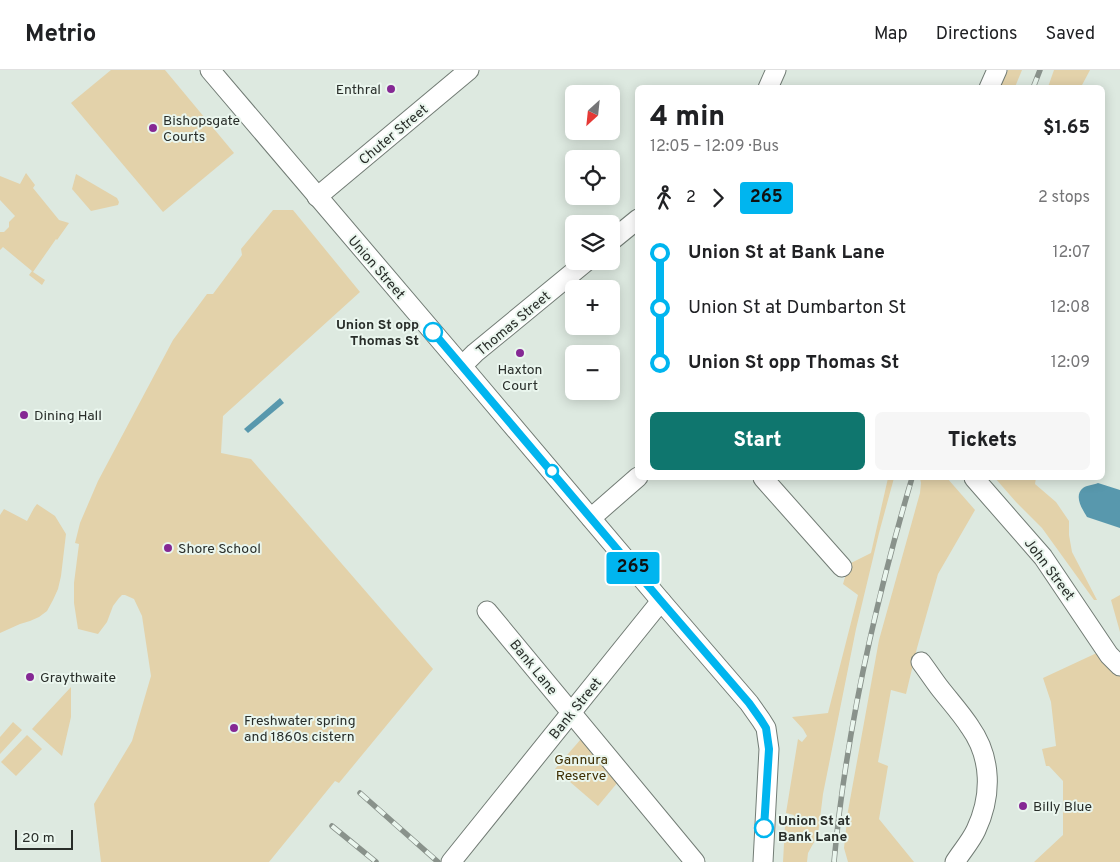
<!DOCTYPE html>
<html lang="en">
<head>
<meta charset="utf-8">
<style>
	body { margin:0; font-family:Overpass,sans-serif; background:#f6f6f6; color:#202124; height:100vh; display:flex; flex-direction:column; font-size:19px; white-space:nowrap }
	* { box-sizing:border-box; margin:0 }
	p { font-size:16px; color:#757577 }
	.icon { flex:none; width:28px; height:28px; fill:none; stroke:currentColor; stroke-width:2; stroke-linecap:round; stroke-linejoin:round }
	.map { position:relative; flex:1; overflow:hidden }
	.side { position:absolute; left:635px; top:15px; width:470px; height:395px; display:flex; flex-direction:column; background:#fff; border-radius:8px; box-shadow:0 2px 12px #0003 }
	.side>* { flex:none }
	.badge { padding:0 10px; border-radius:4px; font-size:18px; line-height:32px }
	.needle { width:32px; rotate:207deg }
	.buttons { position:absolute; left:565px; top:15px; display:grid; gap:10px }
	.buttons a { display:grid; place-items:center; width:55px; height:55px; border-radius:8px; background:#fff; box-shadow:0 2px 12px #0003; font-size:25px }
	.scale { position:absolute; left:15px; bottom:12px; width:58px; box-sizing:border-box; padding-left:5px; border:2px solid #282d29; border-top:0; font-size:14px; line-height:18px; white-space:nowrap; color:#282d29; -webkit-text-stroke:4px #eaf6ee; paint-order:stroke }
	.map>.badge { position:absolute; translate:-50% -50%; box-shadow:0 0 0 2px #fff }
	.legs { display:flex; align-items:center; gap:8px; height:55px; padding:0 15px; font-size:16px }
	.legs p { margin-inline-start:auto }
	.overview { display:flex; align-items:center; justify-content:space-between; height:85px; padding:0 15px }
	h1 { font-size:28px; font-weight:800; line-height:38px }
	.action { display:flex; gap:10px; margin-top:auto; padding:10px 15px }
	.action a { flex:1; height:58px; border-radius:8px; background:#0f766e; color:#fff; font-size:20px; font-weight:800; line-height:58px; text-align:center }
	.action a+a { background:#f6f6f6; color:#202124 }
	ul { padding:0 15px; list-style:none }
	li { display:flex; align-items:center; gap:18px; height:55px; font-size:19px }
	li i { display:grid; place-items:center; width:8px; height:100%; margin:0 6px; background:currentColor }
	li i::after { content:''; width:12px; height:12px; margin:-6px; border:4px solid; border-radius:50%; background:#fff }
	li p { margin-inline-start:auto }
	li:first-child i { background:linear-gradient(#0000 50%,currentColor 0) }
	li:last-child i { background:linear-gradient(currentColor 50%,#0000 0) }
	header { display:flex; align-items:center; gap:30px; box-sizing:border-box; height:70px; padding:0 25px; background:#fff; border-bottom:1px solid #e0e0e0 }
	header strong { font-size:24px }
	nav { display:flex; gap:28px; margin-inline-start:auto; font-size:18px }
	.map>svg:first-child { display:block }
	.green { fill:#e3d2aa }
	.water { fill:#5898ad }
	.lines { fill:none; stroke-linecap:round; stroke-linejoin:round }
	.minor-casing { stroke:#727c75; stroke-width:21 }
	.minor { stroke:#fff; stroke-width:19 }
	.rail-casing { stroke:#89928b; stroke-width:5.5 }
	.rail { stroke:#eaf6ee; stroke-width:4; stroke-dasharray:11; stroke-linecap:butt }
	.line-1-casing { stroke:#fff; stroke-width:11 }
	.line-1 { stroke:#00b5ef; stroke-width:8 }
	.poi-dot { fill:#852894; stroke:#eaf6ee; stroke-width:2 }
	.stop-1-dot { fill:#fff; stroke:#00b5ef; stroke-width:2.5 }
	.labels { text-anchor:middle; stroke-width:4; stroke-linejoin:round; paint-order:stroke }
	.poi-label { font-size:14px; fill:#282d29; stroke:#eaf6ee; text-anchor:start }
	.street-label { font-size:14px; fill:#282d29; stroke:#eaf6ee }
	.stop-label { font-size:14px; font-weight:bold; fill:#282d29; stroke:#eaf6ee; text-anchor:end }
	.park-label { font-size:14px; fill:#3e2f03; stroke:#eaf6ee }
</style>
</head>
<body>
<header>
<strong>Metrio</strong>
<nav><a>Map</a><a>Directions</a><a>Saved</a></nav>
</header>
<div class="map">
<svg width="1120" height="792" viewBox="0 0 1120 792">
	<rect width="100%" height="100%" fill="#dde9e0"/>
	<!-- green -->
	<g class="green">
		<path d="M111,0H165L234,83L163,142L71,33Z"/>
		<path d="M1008,0H1022L1015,17H1000Z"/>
		<path d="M1054,0H1090L1081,17H1048Z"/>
		<path d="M26,103L35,115L33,118L59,150L69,153L57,170L56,169L33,202L45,210L42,215L29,205L32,201L3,177L0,180V162H4L9,157V152L15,146L0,130V106L20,114Z"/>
		<path d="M76,104L117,128L119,132L118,135L91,141L72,119Z"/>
		<path d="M273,140H293L360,222L223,346L221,383L251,389L433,599L339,713L335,711L269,792H101L94,734L132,671L151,606L142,546L134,529L125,525H122L119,528L113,536L107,552L98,564L78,559L74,533V513L79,474L75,473L80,453L98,411L173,270L207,224H213L242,185L241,179Z"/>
		<path d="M888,408H894L879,463L856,559L823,724L818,765L808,783L807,792H783L785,755H791L793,752L794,745L786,743L798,669L802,672L807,666L803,659L792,647L828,643L858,525L843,514L849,494L871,483Z"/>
		<path d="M920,408H947L975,440L938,504L917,578L906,624L891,620L878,692L888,696L879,749L914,792H848L844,778L848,741L879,570L920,423L921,413Z"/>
		<path d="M995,408H1036L1035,414L1056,432L1069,451V465L1072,482L1097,530H1094L1042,458L1016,432Z"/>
		<path d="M37,434L55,446L66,464L61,506L58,519L53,530L47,541L39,547L30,551L20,554L0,563V445L4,439L27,451L34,438Z"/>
		<path d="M1120,525V562L1111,530Z"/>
		<path d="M1101,581L1116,604L1120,603V792H1034L1063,765V711L1049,696H1046L1042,679L1056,676L1051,632L1043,608Z"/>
		<path d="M71,617V647L62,686L32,659Z"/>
		<path d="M13,652L22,660L0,684V667Z"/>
		<path d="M27,665L42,679L16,706L1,692Z"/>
		<path d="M581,669L618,712L598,736L555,699Z"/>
	</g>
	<!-- water -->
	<g class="water">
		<path d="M280,328L284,333L248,363L244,359Z"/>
		<path d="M1098,413L1120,420V458L1087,447C1083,440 1073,426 1083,418C1087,415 1093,415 1098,413Z"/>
	</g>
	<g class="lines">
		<!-- minor casing -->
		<g class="minor-casing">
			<g id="minor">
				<path d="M210,0L462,296L661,531L749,633L761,650L766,658L769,679L763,792"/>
				<path d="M768,18L776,0"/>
				<path d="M989,18L997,0"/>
				<path d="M317,127L469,0"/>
				<path d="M611,171L638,149"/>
				<path d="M462,296L475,283L587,191"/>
				<path d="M763,408L842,497"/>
				<path d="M974,408L1043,487L1109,585L1120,596"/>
				<path d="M591,448L638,407"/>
				<path d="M487,541L695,792"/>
				<path d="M921,592C927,600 933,609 939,617C949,630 961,643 970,657C992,688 992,726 976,760C971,771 962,781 955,792"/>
				<path d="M451,792L661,531"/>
			</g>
		</g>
		<!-- minor -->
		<use href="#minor" class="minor"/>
		<!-- rail casing -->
		<g class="rail-casing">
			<g id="rail">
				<path d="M1033,18L1040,0"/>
				<path d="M360,723L438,792"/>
				<path d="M332,756L376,792"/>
				<path d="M834,792C846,661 875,533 912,408"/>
			</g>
		</g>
		<!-- rail -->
		<use href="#rail" class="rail"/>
	</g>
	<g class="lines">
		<!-- line-1 casing -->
		<g class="line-1-casing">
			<path id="line-1" d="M433,262L661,531L749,633L761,650L766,658L769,679L764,758"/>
		</g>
		<!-- line-1 -->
		<use href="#line-1" class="line-1"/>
	</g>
	<!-- markers -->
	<g class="poi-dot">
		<circle cx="391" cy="19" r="5"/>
		<circle cx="153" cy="58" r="5"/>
		<circle cx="520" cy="283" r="5"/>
		<circle cx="24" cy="345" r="5"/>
		<circle cx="168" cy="478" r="5"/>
		<circle cx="30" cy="607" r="5"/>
		<circle cx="234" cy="658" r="5"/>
		<circle cx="1023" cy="736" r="5"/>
	</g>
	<g class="stop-1-dot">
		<circle cx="433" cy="262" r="9"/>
		<circle cx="552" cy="401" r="6"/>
		<circle cx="764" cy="758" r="9"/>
	</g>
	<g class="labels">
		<!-- poi labels -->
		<g class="poi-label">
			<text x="381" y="24" text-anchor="end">Enthral</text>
			<text x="163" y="55">Bishopsgate<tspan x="163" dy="16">Courts</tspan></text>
			<text x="520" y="304" text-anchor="middle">Haxton<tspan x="520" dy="16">Court</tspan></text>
			<text x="34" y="350">Dining Hall</text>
			<text x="178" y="483">Shore School</text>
			<text x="40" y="612">Graythwaite</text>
			<text x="244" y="655">Freshwater spring<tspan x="244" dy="16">and 1860s cistern</tspan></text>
			<text x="1033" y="741">Billy Blue</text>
		</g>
		<!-- street labels -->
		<g class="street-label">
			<text transform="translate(393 64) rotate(-40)" y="5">Chuter Street</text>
			<text transform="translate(377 197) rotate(49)" y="5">Union Street</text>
			<text transform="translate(513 253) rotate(-40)" y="5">Thomas Street</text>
			<text transform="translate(1050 499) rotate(53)" y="5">John Street</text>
			<text transform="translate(534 597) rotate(51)" y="5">Bank Lane</text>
			<text transform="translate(575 638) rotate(-51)" y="5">Bank Street</text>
		</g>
		<!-- stop labels -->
		<g class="stop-label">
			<text x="419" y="259">Union St opp<tspan x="419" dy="16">Thomas St</tspan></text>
			<text x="778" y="755" text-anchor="start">Union St at<tspan x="778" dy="16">Bank Lane</tspan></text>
		</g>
		<!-- park labels -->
		<g class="park-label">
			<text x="581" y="694">Gannura<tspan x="581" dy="16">Reserve</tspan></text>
		</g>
	</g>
</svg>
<div class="buttons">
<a><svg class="needle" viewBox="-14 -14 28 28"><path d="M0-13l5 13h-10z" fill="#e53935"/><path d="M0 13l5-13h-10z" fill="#757577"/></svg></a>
<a><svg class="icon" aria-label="locate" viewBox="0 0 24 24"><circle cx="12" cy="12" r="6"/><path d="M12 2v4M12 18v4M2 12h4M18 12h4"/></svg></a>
<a><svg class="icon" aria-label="layers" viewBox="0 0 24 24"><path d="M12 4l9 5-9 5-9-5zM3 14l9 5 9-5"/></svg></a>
<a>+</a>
<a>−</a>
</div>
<div class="scale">20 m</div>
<b class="badge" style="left:633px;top:498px;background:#00b5ef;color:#111">265</b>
<section class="side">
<div class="overview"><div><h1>4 min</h1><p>12:05 – 12:09 · Bus</p></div><b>$1.65</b></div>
<div class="legs"><svg class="icon" aria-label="walk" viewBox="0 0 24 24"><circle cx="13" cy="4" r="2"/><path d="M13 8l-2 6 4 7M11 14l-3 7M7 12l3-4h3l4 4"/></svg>2<svg class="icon" aria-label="forward" viewBox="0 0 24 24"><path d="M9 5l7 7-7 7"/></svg><b class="badge" style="background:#00b5ef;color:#111">265</b><p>2 stops</p></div>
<ul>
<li><i style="color:#00b5ef"></i><b>Union St at Bank Lane</b><p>12:07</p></li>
<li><i style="color:#00b5ef"></i><span>Union St at Dumbarton St</span><p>12:08</p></li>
<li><i style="color:#00b5ef"></i><b>Union St opp Thomas St</b><p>12:09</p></li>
</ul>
<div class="action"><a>Start</a><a>Tickets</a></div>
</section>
</div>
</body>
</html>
